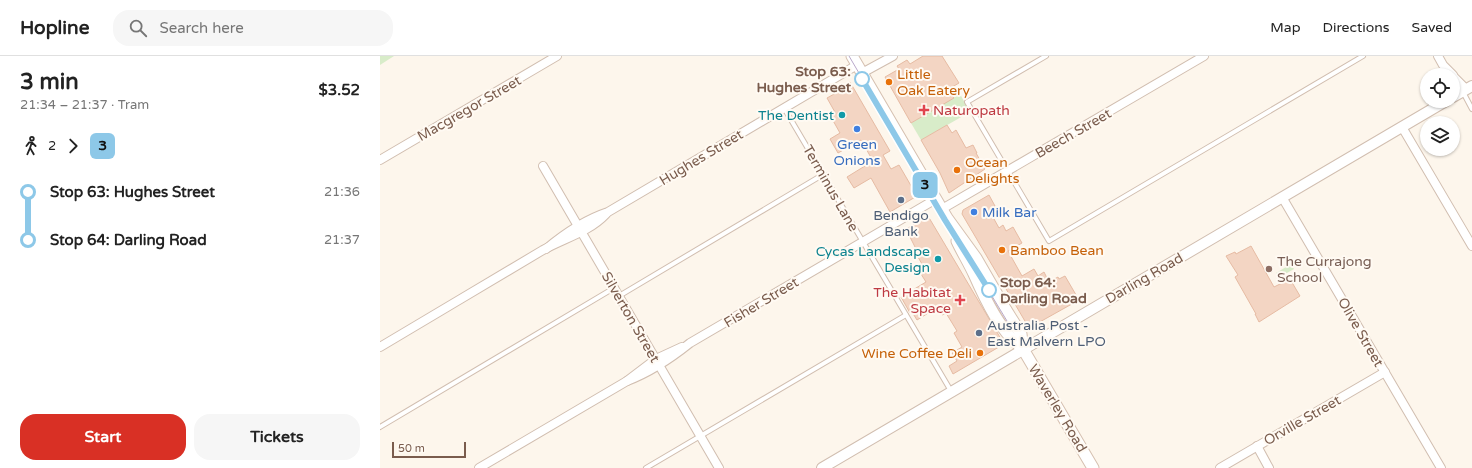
<!DOCTYPE html>
<html lang="en">
<head>
<meta charset="utf-8">
<style>
	body { margin:0; font-family:"Varela Round",sans-serif; background:#f6f6f6; color:#222; height:100vh; display:flex; flex-direction:column; font-size:15px; white-space:nowrap }
	* { box-sizing:border-box; margin:0 }
	p { font-size:13px; color:#767676 }
	.icon { flex:none; width:22px; height:22px; fill:none; stroke:currentColor; stroke-width:2; stroke-linecap:round; stroke-linejoin:round }
	.map { position:relative; flex:1; overflow:hidden }
	.details { display:flex; flex-direction:column; background:#fff; width:380px }
	.details>* { flex:none }
	.badge { padding:0 8px; border-radius:6px; font-size:14px; line-height:26px }
	.controls { position:absolute; left:1040px; top:12px; display:grid; gap:8px }
	.controls a { display:grid; place-items:center; width:40px; height:40px; border-radius:50%; background:#fff; box-shadow:0 1px 3px #0004; font-size:20px }
	.scale { position:absolute; left:12px; bottom:10px; width:74px; box-sizing:border-box; padding-left:4px; border:2px solid #7a5c4d; border-top:0; font-size:11px; line-height:14px; white-space:nowrap; color:#7a5c4d; -webkit-text-stroke:3px #fffaf3; paint-order:stroke }
	.map>.badge { position:absolute; translate:-50% -50%; box-shadow:0 0 0 2px #fff }
	.legs { display:flex; align-items:center; gap:6px; height:44px; padding:0 20px; font-size:13px }
	.legs p { margin-inline-start:auto }
	.overview { display:flex; align-items:center; justify-content:space-between; height:68px; padding:0 20px }
	h1 { font-size:22px; font-weight:800; line-height:30px }
	.action { display:flex; gap:8px; margin-top:auto; padding:8px 20px }
	.action a { flex:1; height:46px; border-radius:16px; background:#d93025; color:#fff; font-size:16px; font-weight:800; line-height:46px; text-align:center }
	.action a+a { background:#f6f6f6; color:#222 }
	ul { padding:0 20px; list-style:none }
	li { display:flex; align-items:center; gap:14px; height:48px; font-size:15px }
	li i { display:grid; place-items:center; width:6px; height:100%; margin:0 5px; background:currentColor }
	li i::after { content:''; width:10px; height:10px; margin:-5px; border:3px solid; border-radius:50%; background:#fff }
	li p { margin-inline-start:auto }
	li:first-child i { background:linear-gradient(#0000 50%,currentColor 0) }
	li:last-child i { background:linear-gradient(currentColor 50%,#0000 0) }
	header { display:flex; align-items:center; gap:24px; box-sizing:border-box; height:56px; padding:0 20px; background:#fff; border-bottom:1px solid #e0e0e0 }
	header strong { font-size:19px }
	nav { display:flex; gap:22px; margin-inline-start:auto; font-size:14px }
	.search { width:280px; height:36px; background:#f6f6f6; display:flex; align-items:center; gap:10px; box-sizing:border-box; padding:0 14px; border-radius:16px; color:#767676; font-size:15px }
	main { display:flex; flex:1; min-height:0 }
	.map>svg:first-child { display:block }
	.green { fill:#d8ecc9 }
	.building { fill:#f3d5c3; stroke:#e6bba3 }
	.lines { fill:none; stroke-linecap:round; stroke-linejoin:round }
	.service-casing { stroke:#d1beb0; stroke-width:6 }
	.minor-casing { stroke:#d1beb0; stroke-width:10 }
	.tertiary-casing { stroke:#d1beb0; stroke-width:12 }
	.secondary-casing { stroke:#d6c0b0; stroke-width:13 }
	.service { stroke:#fff; stroke-width:4 }
	.minor { stroke:#fff; stroke-width:8 }
	.tertiary { stroke:#fff; stroke-width:10 }
	.secondary { stroke:#fff; stroke-width:11 }
	.tram { stroke:#b9a8c9; stroke-width:1 }
	.line-1-casing { stroke:#fff; stroke-width:9 }
	.line-1 { stroke:#8dc8e8; stroke-width:6 }
	.stop-1-dot { fill:#fff; stroke:#8dc8e8; stroke-width:2 }
	.food-dot { fill:#e8710a; stroke:#fffaf3; stroke-width:1.5 }
	.health-dot { fill:#e0444e; stroke:#fffaf3; stroke-width:1.5 }
	.culture-dot { fill:#0f9aa8; stroke:#fffaf3; stroke-width:1.5 }
	.shop-dot { fill:#3f7fe0; stroke:#fffaf3; stroke-width:1.5 }
	.service-dot { fill:#5c6f8a; stroke:#fffaf3; stroke-width:1.5 }
	.education-dot { fill:#8d6e63; stroke:#fffaf3; stroke-width:1.5 }
	.labels { text-anchor:middle; stroke-width:4; stroke-linejoin:round; paint-order:stroke }
	.stop-label { font-size:14px; font-weight:bold; fill:#7a5c4d; stroke:#fffaf3; text-anchor:end }
	.food-label { font-size:14px; fill:#c56008; stroke:#fffaf3; text-anchor:start }
	.street-label { font-size:14px; fill:#7a5c4d; stroke:#fffaf3 }
	.health-label { font-size:14px; fill:#be3a42; stroke:#fffaf3; text-anchor:start }
	.culture-label { font-size:14px; fill:#0d838f; stroke:#fffaf3; text-anchor:end }
	.shop-label { font-size:14px; fill:#366cbe; stroke:#fffaf3 }
	.service-label { font-size:14px; fill:#4e5e75; stroke:#fffaf3 }
	.education-label { font-size:14px; fill:#785e54; stroke:#fffaf3; text-anchor:start }
</style>
</head>
<body>
<header>
<strong>Hopline</strong>
<div class="search"><svg class="icon" aria-label="search" viewBox="0 0 24 24"><circle cx="10" cy="10" r="6"/><path d="M15 15l6 6"/></svg>Search here</div>
<nav><a>Map</a><a>Directions</a><a>Saved</a></nav>
</header>
<main>
<section class="details">
<div class="overview"><div><h1>3 min</h1><p>21:34 – 21:37 · Tram</p></div><b>$3.52</b></div>
<div class="legs"><svg class="icon" aria-label="walk" viewBox="0 0 24 24"><circle cx="13" cy="4" r="2"/><path d="M13 8l-2 6 4 7M11 14l-3 7M7 12l3-4h3l4 4"/></svg>2<svg class="icon" aria-label="forward" viewBox="0 0 24 24"><path d="M9 5l7 7-7 7"/></svg><b class="badge" style="background:#8dc8e8;color:#111">3</b></div>
<ul>
<li><i style="color:#8dc8e8"></i><b>Stop 63: Hughes Street</b><p>21:36</p></li>
<li><i style="color:#8dc8e8"></i><b>Stop 64: Darling Road</b><p>21:37</p></li>
</ul>
<div class="action"><a>Start</a><a>Tickets</a></div>
</section>
<div class="map">
<svg width="1092" height="412" viewBox="0 0 1092 412">
	<rect width="100%" height="100%" fill="#fdf6ec"/>
	<!-- green -->
	<g class="green">
		<path d="M0,0H14L0,9Z"/>
		<path d="M580,38L590,56L541,84L531,67Z"/>
		<path d="M911,208L914,213L898,222L896,217Z"/>
	</g>
	<!-- building -->
	<g class="building">
		<path d="M543,0H562L579,27L567,34L574,42L531,67L505,21L519,13L517,10L527,4L530,8Z"/>
		<path d="M470,26L510,95L503,99L511,113L519,109L537,140L510,156L491,122L474,132L467,121L493,105L481,84L458,97L450,83L460,77L451,61L456,58L447,42L456,37L455,35Z"/>
		<path d="M567,69L572,77L576,74L586,92L593,89L597,97H596L605,113L569,137L560,117L541,84Z"/>
		<path d="M609,139L615,150L609,154L619,172L623,169L626,175L633,171L642,187L628,195L642,220L654,213L658,220L664,216L669,226L678,221L679,223L685,220L699,244L649,272L582,158L583,154Z"/>
		<path d="M548,160L624,288L573,318L569,310L577,305L572,297L582,291L574,277L577,275L566,257L562,259L558,251L537,264L532,256L530,257L521,241L546,226L541,218L546,215L534,194L536,193L526,173Z"/>
		<path d="M871,190L894,231L910,223L920,240L879,266L875,258H876L855,221L858,219L846,200L855,196L856,198Z"/>
	</g>
	<g class="lines">
		<!-- service casing -->
		<g class="service-casing">
			<g id="service">
				<path d="M666,0L587,46L669,185L983,0"/>
				<path d="M1083,36L1092,53"/>
				<path d="M404,52L571,335"/>
				<path d="M239,240L444,118"/>
				<path d="M0,371L234,232"/>
				<path d="M266,412L526,259"/>
			</g>
		</g>
		<!-- minor casing -->
		<g class="minor-casing">
			<g id="minor">
				<path d="M1058,0L1063,9L1073,19"/>
				<path d="M482,17L513,0"/>
				<path d="M1073,20L1086,33"/>
				<path d="M1022,71L1092,190"/>
				<path d="M0,104L177,0"/>
				<path d="M163,110L339,412"/>
				<path d="M902,141L1061,412"/>
				<path d="M562,153L824,0"/>
				<path d="M166,193C185,177 204,164 228,156L477,9"/>
				<path d="M0,291C54,259 109,226 163,194C185,182 209,176 226,158"/>
				<path d="M247,325C271,316 290,303 310,287L556,143"/>
				<path d="M877,390L889,412"/>
				<path d="M99,412L247,325L276,303L302,291"/>
				<path d="M840,412L1005,316"/>
			</g>
		</g>
		<!-- tertiary casing -->
		<g class="tertiary-casing">
			<g id="tertiary">
				<path d="M1073,41L1092,30"/>
				<path d="M442,412L1066,45"/>
			</g>
		</g>
		<!-- secondary casing -->
		<g class="secondary-casing">
			<g id="secondary">
				<path d="M472,0L567,162L596,202L626,254L641,278L643,293L713,412"/>
				<path d="M577,185C582,196 589,207 594,218C606,245 620,275 643,293"/>
			</g>
		</g>
		<!-- service -->
		<use href="#service" class="service"/>
		<!-- minor -->
		<use href="#minor" class="minor"/>
		<!-- tertiary -->
		<use href="#tertiary" class="tertiary"/>
		<!-- secondary -->
		<use href="#secondary" class="secondary"/>
		<!-- tram -->
		<path class="tram" d="M469,0L565,164L589,202L627,265"/>
	</g>
	<g class="lines">
		<!-- line-1 casing -->
		<g class="line-1-casing">
			<path id="line-1" d="M482,23L565,164L609,234"/>
		</g>
		<!-- line-1 -->
		<use href="#line-1" class="line-1"/>
	</g>
	<!-- markers -->
	<g class="stop-1-dot">
		<circle cx="482" cy="23" r="7"/>
		<circle cx="609" cy="234" r="7"/>
	</g>
	<g class="food-dot">
		<circle cx="509" cy="26" r="4"/>
		<circle cx="577" cy="114" r="4"/>
		<circle cx="622" cy="194" r="4"/>
		<circle cx="600" cy="297" r="4"/>
	</g>
	<g class="health-dot">
		<path d="M542 48h4v4h4v4h-4v4h-4v-4h-4v-4h4z"/>
		<path d="M578 238h4v4h4v4h-4v4h-4v-4h-4v-4h4z"/>
	</g>
	<g class="culture-dot">
		<circle cx="462" cy="59" r="4"/>
		<circle cx="558" cy="203" r="4"/>
	</g>
	<g class="shop-dot">
		<circle cx="477" cy="73" r="4"/>
		<circle cx="594" cy="156" r="4"/>
	</g>
	<g class="service-dot">
		<circle cx="521" cy="144" r="4"/>
		<circle cx="599" cy="277" r="4"/>
	</g>
	<circle class="education-dot" cx="889" cy="213" r="4"/>
	<g class="labels">
		<!-- stop labels -->
		<g class="stop-label">
			<text x="471" y="20">Stop 63:<tspan x="471" dy="16">Hughes Street</tspan></text>
			<text x="620" y="231" text-anchor="start">Stop 64:<tspan x="620" dy="16">Darling Road</tspan></text>
		</g>
		<!-- food labels -->
		<g class="food-label">
			<text x="517" y="23">Little<tspan x="517" dy="16">Oak Eatery</tspan></text>
			<text x="585" y="111">Ocean<tspan x="585" dy="16">Delights</tspan></text>
			<text x="630" y="199">Bamboo Bean</text>
			<text x="592" y="302" text-anchor="end">Wine Coffee Deli</text>
		</g>
		<!-- street labels -->
		<g class="street-label">
			<text transform="translate(89 52) rotate(-30)" y="5">Macgregor Street</text>
			<text transform="translate(693 77) rotate(-30)" y="5">Beech Street</text>
			<text transform="translate(321 101) rotate(-31)" y="5">Hughes Street</text>
			<text transform="translate(451 132) rotate(60)" y="5">Terminus Lane</text>
			<text transform="translate(764 222) rotate(-30)" y="5">Darling Road</text>
			<text transform="translate(381 246) rotate(-31)" y="5">Fisher Street</text>
			<text transform="translate(251 261) rotate(60)" y="5">Silverton Street</text>
			<text transform="translate(981 276) rotate(60)" y="5">Olive Street</text>
			<text transform="translate(678 352) rotate(59)" y="5">Waverley Road</text>
			<text transform="translate(922 364) rotate(-30)" y="5">Orville Street</text>
		</g>
		<!-- health labels -->
		<g class="health-label">
			<text x="553" y="59">Naturopath</text>
			<text x="571" y="241" text-anchor="end">The Habitat<tspan x="571" dy="16">Space</tspan></text>
		</g>
		<!-- culture labels -->
		<g class="culture-label">
			<text x="454" y="64">The Dentist</text>
			<text x="550" y="200">Cycas Landscape<tspan x="550" dy="16">Design</tspan></text>
		</g>
		<!-- shop labels -->
		<g class="shop-label">
			<text x="477" y="93">Green<tspan x="477" dy="16">Onions</tspan></text>
			<text x="602" y="161" text-anchor="start">Milk Bar</text>
		</g>
		<!-- service labels -->
		<g class="service-label">
			<text x="521" y="164">Bendigo<tspan x="521" dy="16">Bank</tspan></text>
			<text x="607" y="274" text-anchor="start">Australia Post -<tspan x="607" dy="16">East Malvern LPO</tspan></text>
		</g>
		<!-- education labels -->
		<g class="education-label">
			<text x="897" y="210">The Currajong<tspan x="897" dy="16">School</tspan></text>
		</g>
	</g>
</svg>
<div class="controls">
<a><svg class="icon" aria-label="locate" viewBox="0 0 24 24"><circle cx="12" cy="12" r="6"/><path d="M12 2v4M12 18v4M2 12h4M18 12h4"/></svg></a>
<a><svg class="icon" aria-label="layers" viewBox="0 0 24 24"><path d="M12 4l9 5-9 5-9-5zM3 14l9 5 9-5"/></svg></a>
</div>
<div class="scale">50 m</div>
<b class="badge" style="left:545px;top:129px;background:#8dc8e8;color:#111">3</b>
</div>
</main>
</body>
</html>
